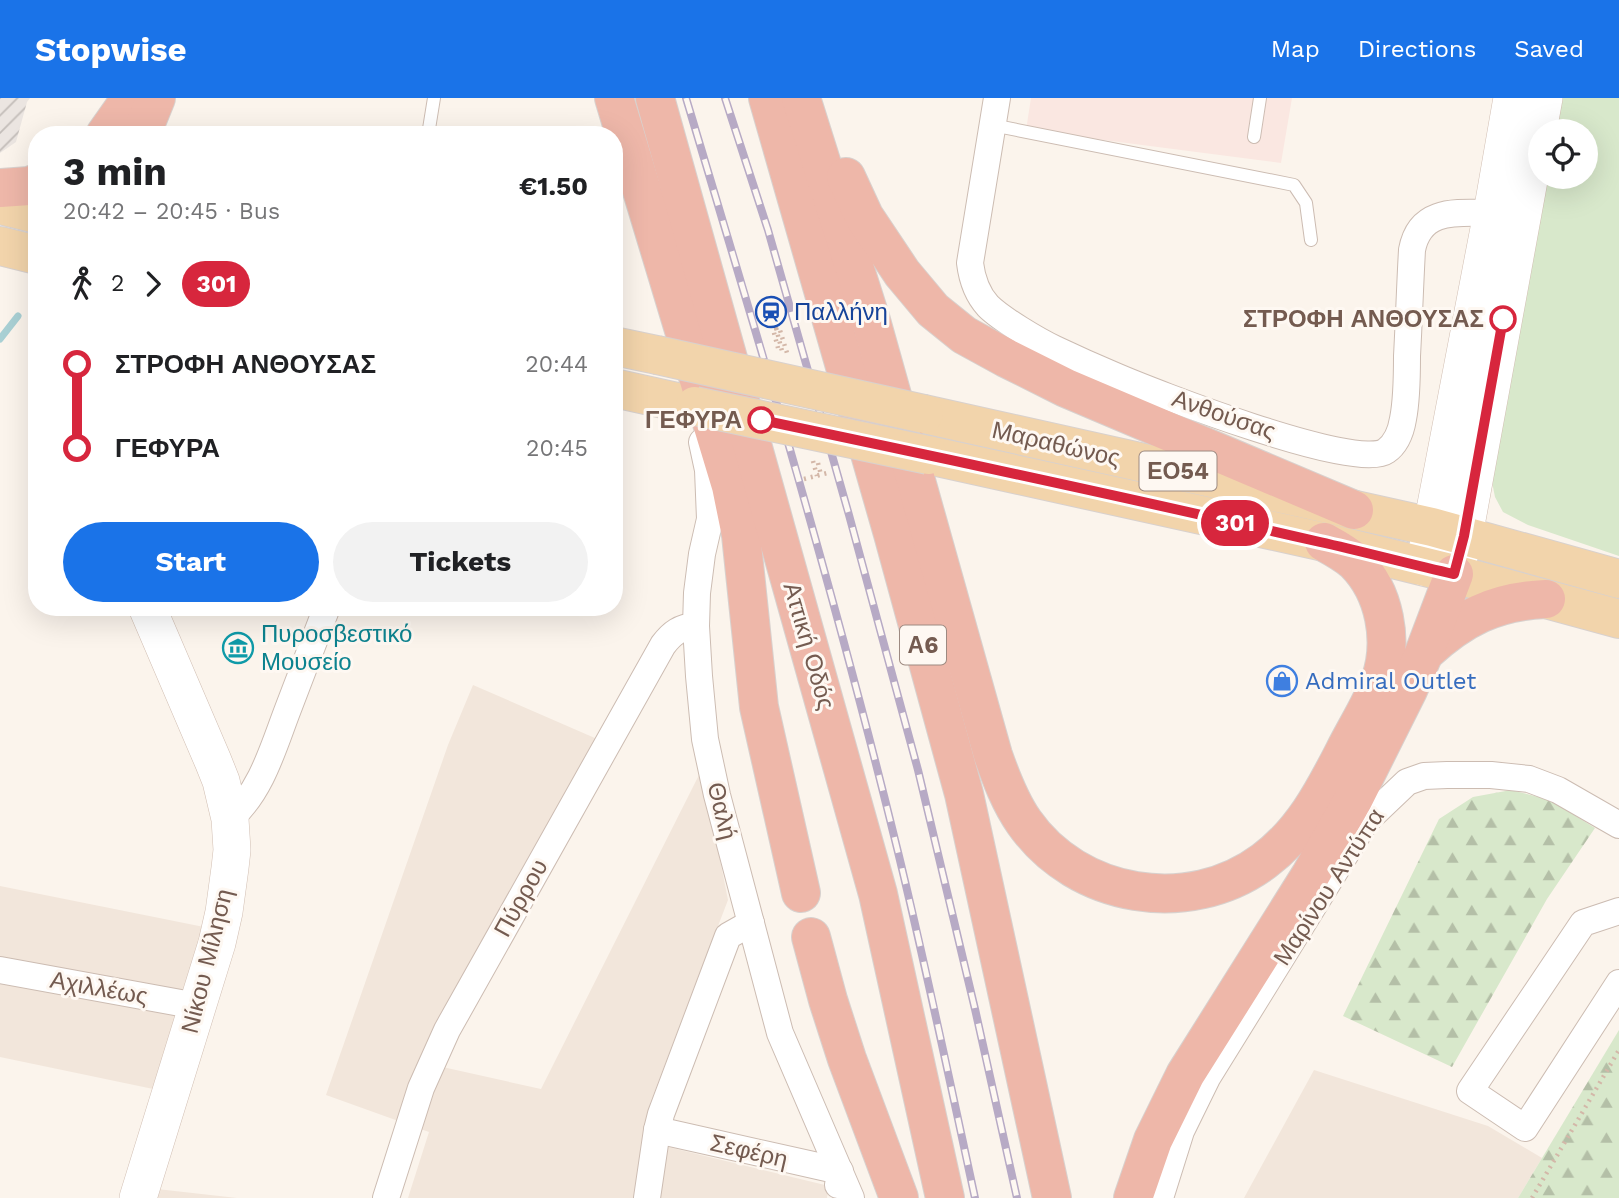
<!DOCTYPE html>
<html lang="en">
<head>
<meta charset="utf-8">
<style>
	body { margin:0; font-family:"Work Sans",sans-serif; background:#f2f2f2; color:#202124; height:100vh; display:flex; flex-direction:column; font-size:26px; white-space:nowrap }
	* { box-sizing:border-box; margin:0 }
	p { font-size:23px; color:#757577 }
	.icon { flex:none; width:38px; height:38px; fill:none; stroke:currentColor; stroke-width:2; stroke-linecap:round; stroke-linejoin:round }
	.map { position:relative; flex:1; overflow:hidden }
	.side { position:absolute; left:28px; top:28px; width:595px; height:490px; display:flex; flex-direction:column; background:#fff; border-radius:28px; box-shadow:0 7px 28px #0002 }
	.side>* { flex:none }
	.badge { padding:0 14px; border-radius:23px; font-size:24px; line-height:46px }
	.fabs { position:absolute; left:1528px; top:21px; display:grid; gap:14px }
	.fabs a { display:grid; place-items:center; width:70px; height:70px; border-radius:50%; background:#fff; box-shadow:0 7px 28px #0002; font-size:35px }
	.map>.badge { position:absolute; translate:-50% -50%; box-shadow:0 0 0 4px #fff }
	.legs { display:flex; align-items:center; gap:10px; height:77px; padding:0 35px; font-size:23px }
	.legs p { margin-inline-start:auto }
	.overview { display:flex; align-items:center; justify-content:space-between; height:119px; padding:0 35px }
	h1 { font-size:38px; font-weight:700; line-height:52px }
	.primary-button { display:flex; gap:14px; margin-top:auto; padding:14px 35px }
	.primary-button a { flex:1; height:80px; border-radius:42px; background:#1a73e8; color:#fff; font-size:28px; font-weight:700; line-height:80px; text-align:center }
	.primary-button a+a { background:#f2f2f2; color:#202124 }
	ul { padding:0 35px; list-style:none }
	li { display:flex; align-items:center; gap:24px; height:84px; font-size:26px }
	li i { display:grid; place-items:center; width:10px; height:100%; margin:0 9px; background:currentColor }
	li i::after { content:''; width:18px; height:18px; margin:-9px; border:5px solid; border-radius:50%; background:#fff }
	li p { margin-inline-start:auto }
	li:first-child i { background:linear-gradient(#0000 50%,currentColor 0) }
	li:last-child i { background:linear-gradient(currentColor 50%,#0000 0) }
	header { display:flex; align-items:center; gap:42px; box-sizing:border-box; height:98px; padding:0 35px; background:#1a73e8; color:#fff }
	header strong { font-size:33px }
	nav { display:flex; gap:38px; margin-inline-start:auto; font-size:24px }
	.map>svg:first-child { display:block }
	.residential { fill:#f2e6db }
	.commercial { fill:#fae7e1 }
	.industrial { fill:url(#industrial-furrows) }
	.forest { fill:url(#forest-firs) }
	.pitch { fill:#d8e8cb }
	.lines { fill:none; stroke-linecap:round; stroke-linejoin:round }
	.stream { stroke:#a9d0d4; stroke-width:7 }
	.lane-casing { stroke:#ccbcb2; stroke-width:14 }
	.street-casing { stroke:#ccbcb2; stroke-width:28 }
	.secondary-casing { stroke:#d1beb2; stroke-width:38 }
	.primary-casing { stroke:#d8d1ce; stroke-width:40 }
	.highway-casing { stroke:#d8d1ce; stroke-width:40 }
	.path { stroke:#d3b7a8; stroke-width:4.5; stroke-dasharray:2 5; stroke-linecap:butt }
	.lane { stroke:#fff; stroke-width:12 }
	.street { stroke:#fff; stroke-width:26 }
	.secondary { stroke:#fff; stroke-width:37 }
	.primary { stroke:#f2d4ab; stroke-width:38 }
	.highway { stroke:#eeb7a9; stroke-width:38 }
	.rail-casing { stroke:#b7aac5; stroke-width:8 }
	.rail { stroke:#fef8f2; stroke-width:5; stroke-dasharray:16; stroke-linecap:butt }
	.primary-bridge-casing { stroke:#d8d1ce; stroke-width:40; stroke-linecap:butt }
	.primary-bridge { stroke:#f2d4ab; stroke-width:38 }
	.line-1-casing { stroke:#fff; stroke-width:16 }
	.line-1 { stroke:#d7263d; stroke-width:10 }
	.stop-1-dot { fill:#fff; stroke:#d7263d; stroke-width:3.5 }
	.labels { text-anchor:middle; stroke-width:6; stroke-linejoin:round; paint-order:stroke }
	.shield { fill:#fef8f2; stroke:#9d8a81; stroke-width:2 }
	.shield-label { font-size:23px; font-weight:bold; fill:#745b50 }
	.transit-label { font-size:24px; fill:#164399; stroke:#fef8f2; text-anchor:start }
	.stop-label { font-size:24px; font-weight:bold; fill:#745b50; stroke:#fef8f2; text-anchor:end }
	.street-label { font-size:24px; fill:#745b50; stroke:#fef8f2 }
	.culture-label { font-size:24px; fill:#0d838f; stroke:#fef8f2; text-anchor:start }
	.shop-label { font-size:24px; fill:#366cbe; stroke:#fef8f2; text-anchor:start }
</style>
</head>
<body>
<header>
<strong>Stopwise</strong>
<nav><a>Map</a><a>Directions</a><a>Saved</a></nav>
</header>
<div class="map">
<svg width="1619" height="1100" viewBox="0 0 1619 1100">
	<defs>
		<pattern id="industrial-furrows" width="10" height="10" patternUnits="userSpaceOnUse" patternTransform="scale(1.75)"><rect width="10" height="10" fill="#ebe5e1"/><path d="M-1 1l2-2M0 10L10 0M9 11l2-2" fill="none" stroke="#c3bdb9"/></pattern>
		<pattern id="forest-firs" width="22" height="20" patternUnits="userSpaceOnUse" patternTransform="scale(1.75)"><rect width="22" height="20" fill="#d8e8cb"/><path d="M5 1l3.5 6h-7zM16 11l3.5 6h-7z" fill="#b4bfa7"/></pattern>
	</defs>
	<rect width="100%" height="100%" fill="#fbf4ec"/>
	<!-- residential -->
	<g class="residential">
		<path d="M473,587L604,644L420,964L541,991L702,671L728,802L650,1005L643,1043L829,1088L827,1100H408L429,1034L326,997L448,647Z"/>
		<path d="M0,788L204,829L158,992L0,959Z"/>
		<path d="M1314,972L1488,1028L1542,1060L1518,1100H1244Z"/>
		<path d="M157,1091L237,1100H154Z"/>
	</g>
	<!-- commercial -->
	<path class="commercial" d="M1031,0H1292L1281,65L1026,32Z"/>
	<!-- industrial -->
	<path class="industrial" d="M0,0H30L27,4L16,44L0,55Z"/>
	<!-- forest -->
	<g class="forest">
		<path d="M1511,692L1550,702L1595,730L1547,801L1452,969L1343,918L1439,721L1473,699Z"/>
		<path d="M1619,932V1100H1518Z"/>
	</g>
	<!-- pitch -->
	<path class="pitch" d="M1560,0H1619V458L1528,427L1503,414L1495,399L1491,379L1546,79H1586V33H1554Z"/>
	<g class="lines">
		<!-- stream -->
		<path class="stream" d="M0,241L18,218"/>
		<!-- lane casing -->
		<g class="lane-casing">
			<g id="lane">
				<path d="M992,27L1294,87L1306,105L1311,142"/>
				<path d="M428,37L434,0"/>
				<path d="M1254,39L1260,0"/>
			</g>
		</g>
		<!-- street casing -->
		<g class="street-casing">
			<g id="street">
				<path d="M997,0L970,165C972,181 977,196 988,208C1001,221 1038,243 1055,251C1074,260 1094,269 1113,277C1152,294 1357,374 1386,353C1396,346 1401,333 1403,321C1407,301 1407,278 1407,258C1409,222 1410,187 1412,152C1420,109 1458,115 1492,115"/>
				<path d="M702,344L708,372L710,421L702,456L697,495L696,528L699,578L705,641L717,697L780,935L851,1100"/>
				<path d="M230,721C262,692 273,650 288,611C301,577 314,543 327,509"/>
				<path d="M1619,813L1583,825L1470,993L1525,1030L1619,885"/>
				<path d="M0,872L197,908"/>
				<path d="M657,1032L840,1073L838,1087"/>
				<path d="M386,1100L421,990L447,932L663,547C672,535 680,529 696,528"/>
				<path d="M647,1100L657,1032L661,1016L728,838L751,825"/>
				<path d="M1160,1100L1181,1033L1207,980L1366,723L1407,684L1424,678L1447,677H1491L1529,681L1558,692L1619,727"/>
			</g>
		</g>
		<!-- secondary casing -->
		<g class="secondary-casing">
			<g id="secondary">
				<path d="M1457,467L1464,438L1544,0"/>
				<path d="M1424,469L1492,115L1512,0"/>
				<path d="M138,1100L217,845L224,814L230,770L232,752L230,721L221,683L213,663L147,509"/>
			</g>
		</g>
		<!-- primary casing -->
		<g class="primary-casing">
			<g id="primary">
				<path d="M0,107L37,116"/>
				<path d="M0,148L37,157"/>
				<path d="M614,248L657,257"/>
				<path d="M614,290L695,308"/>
				<path d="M924,316L1432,429L1619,481"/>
				<path d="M928,357L1324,444L1454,476L1619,521"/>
			</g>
		</g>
		<!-- highway casing -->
		<g class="highway-casing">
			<g id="highway">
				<path d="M614,0L731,388L741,437L759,609L801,795"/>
				<path d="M655,0L878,796L945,1100"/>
				<path d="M768,0L893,436L964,696L1052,1100"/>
				<path d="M801,0L870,219L993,657C1001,680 1010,704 1024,724C1077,800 1189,819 1264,763C1302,735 1323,695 1344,654C1356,630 1371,607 1380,583C1394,543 1385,494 1355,464C1346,456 1335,450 1324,444"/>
				<path d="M105,37L131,0"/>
				<path d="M141,37L156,0"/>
				<path d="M846,79L864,118L902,175L933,212L964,237L1006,260L1066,290L1354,412"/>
				<path d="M0,90L29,88L37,85"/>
				<path d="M1425,554C1462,520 1495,503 1546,501"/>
				<path d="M811,839L828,902L847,961L899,1100"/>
				<path d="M1133,1100L1153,1042L1185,977L1310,778L1353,702L1408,592L1424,555L1454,476"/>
			</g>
		</g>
		<!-- path -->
		<g class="path">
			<path d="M776,230L779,229L787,255"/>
			<path d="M776,230L782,253"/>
			<path d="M776,230L773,231L778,250"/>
			<path d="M813,363L817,378"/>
			<path d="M818,365L821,377"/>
			<path d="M804,381L831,374"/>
			<path d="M1532,1100L1619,952"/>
		</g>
		<!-- lane -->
		<use href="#lane" class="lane"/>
		<!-- street -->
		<use href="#street" class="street"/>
		<!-- secondary -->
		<use href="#secondary" class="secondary"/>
		<!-- primary -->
		<use href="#primary" class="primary"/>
		<!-- highway -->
		<use href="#highway" class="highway"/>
		<!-- rail casing -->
		<g class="rail-casing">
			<g id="rail">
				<path d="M686,0C761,250 836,500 898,754C926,869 950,984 975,1100"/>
				<path d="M725,0L768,132L849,417L918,672L975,911L1017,1100"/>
			</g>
		</g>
		<!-- rail -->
		<use href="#rail" class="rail"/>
		<!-- primary-bridge casing -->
		<g class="primary-bridge-casing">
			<g id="primary-bridge">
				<path d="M657,257L924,316"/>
				<path d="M695,308L928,357"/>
			</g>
		</g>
		<!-- primary-bridge -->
		<use href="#primary-bridge" class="primary-bridge"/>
	</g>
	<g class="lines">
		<!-- line-1 casing -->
		<g class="line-1-casing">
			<path id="line-1" d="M761,322C948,361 1134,401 1320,444C1365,454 1409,466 1454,476L1464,438L1503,221"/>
		</g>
		<!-- line-1 -->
		<use href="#line-1" class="line-1"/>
	</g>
	<!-- icons -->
	<defs>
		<g id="station-ring" transform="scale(1.575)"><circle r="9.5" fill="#fef8f2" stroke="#1a4fb4" stroke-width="1.5"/><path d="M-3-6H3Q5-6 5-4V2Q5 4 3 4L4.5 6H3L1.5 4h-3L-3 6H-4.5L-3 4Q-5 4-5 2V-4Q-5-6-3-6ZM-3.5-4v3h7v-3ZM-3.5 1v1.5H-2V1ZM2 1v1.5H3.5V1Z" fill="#1a4fb4"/></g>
		<g id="museum-ring" transform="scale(1.575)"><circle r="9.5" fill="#fef8f2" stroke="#0f9aa8" stroke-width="1.5"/><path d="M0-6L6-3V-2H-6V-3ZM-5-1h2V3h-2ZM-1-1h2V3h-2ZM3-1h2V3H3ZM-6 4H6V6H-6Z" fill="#0f9aa8"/></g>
		<g id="shop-ring" transform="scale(1.575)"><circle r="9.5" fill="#fef8f2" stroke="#3f7fe0" stroke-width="1.5"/><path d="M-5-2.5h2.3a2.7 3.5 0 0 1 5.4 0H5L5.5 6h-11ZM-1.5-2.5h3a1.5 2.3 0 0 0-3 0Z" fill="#3f7fe0"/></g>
	</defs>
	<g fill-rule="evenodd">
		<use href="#station-ring" x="771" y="214"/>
		<use href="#museum-ring" x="238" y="550"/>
		<use href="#shop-ring" x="1282" y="583"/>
	</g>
	<!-- markers -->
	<g class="stop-1-dot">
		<circle cx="1503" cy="221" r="12"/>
		<circle cx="761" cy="322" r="12"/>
	</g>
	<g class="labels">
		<!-- shield labels -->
		<g class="shield">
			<rect x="1139.5" y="353.5" width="77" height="39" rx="5"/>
			<rect x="900" y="527.5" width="46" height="39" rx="5"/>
		</g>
		<g class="shield-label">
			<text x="1178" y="381">ΕΟ54</text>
			<text x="923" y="555">Α6</text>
		</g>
		<!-- transit labels -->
		<g class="transit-label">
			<text x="794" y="222">Παλλήνη</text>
		</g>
		<!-- stop labels -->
		<g class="stop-label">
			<text x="1484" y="229">ΣΤΡΟΦΗ ΑΝΘΟΥΣΑΣ</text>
			<text x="742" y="330">ΓΕΦΥΡΑ</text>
		</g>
		<!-- street labels -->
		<g class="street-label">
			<text transform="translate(1224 317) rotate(19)" y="8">Ανθούσας</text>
			<text transform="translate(1056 346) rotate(13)" y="8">Μαραθώνος</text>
			<text transform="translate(809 548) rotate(74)" y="8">Αττική Οδός</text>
			<text transform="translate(722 713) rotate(76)" y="8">Θαλή</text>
			<text transform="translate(1329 789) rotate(-57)" y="8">Μαρίνου Αντύπα</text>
			<text transform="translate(521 800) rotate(-61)" y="8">Πύρρου</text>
			<text transform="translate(207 863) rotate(-76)" y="8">Νίκου Μίληση</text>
			<text transform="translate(99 890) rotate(10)" y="8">Αχιλλέως</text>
			<text transform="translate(749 1053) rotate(13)" y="8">Σεφέρη</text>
		</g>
		<!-- culture labels -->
		<g class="culture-label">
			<text x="261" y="544">Πυροσβεστικό<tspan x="261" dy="28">Μουσείο</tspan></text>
		</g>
		<!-- shop labels -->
		<g class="shop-label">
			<text x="1305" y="591">Admiral Outlet</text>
		</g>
	</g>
</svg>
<div class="fabs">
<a><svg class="icon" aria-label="locate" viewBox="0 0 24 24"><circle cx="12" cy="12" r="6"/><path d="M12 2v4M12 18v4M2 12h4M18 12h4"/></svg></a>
</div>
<b class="badge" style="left:1235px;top:425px;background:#d7263d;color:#fff">301</b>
<section class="side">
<div class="overview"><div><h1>3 min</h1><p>20:42 – 20:45 · Bus</p></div><b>€1.50</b></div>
<div class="legs"><svg class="icon" aria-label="walk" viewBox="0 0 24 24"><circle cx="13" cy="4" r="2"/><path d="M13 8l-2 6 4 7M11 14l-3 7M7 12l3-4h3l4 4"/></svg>2<svg class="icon" aria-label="forward" viewBox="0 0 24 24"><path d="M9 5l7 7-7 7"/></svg><b class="badge" style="background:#d7263d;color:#fff">301</b></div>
<ul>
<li><i style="color:#d7263d"></i><b>ΣΤΡΟΦΗ ΑΝΘΟΥΣΑΣ</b><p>20:44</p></li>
<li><i style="color:#d7263d"></i><b>ΓΕΦΥΡΑ</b><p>20:45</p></li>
</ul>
<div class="primary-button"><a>Start</a><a>Tickets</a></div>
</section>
</div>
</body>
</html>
